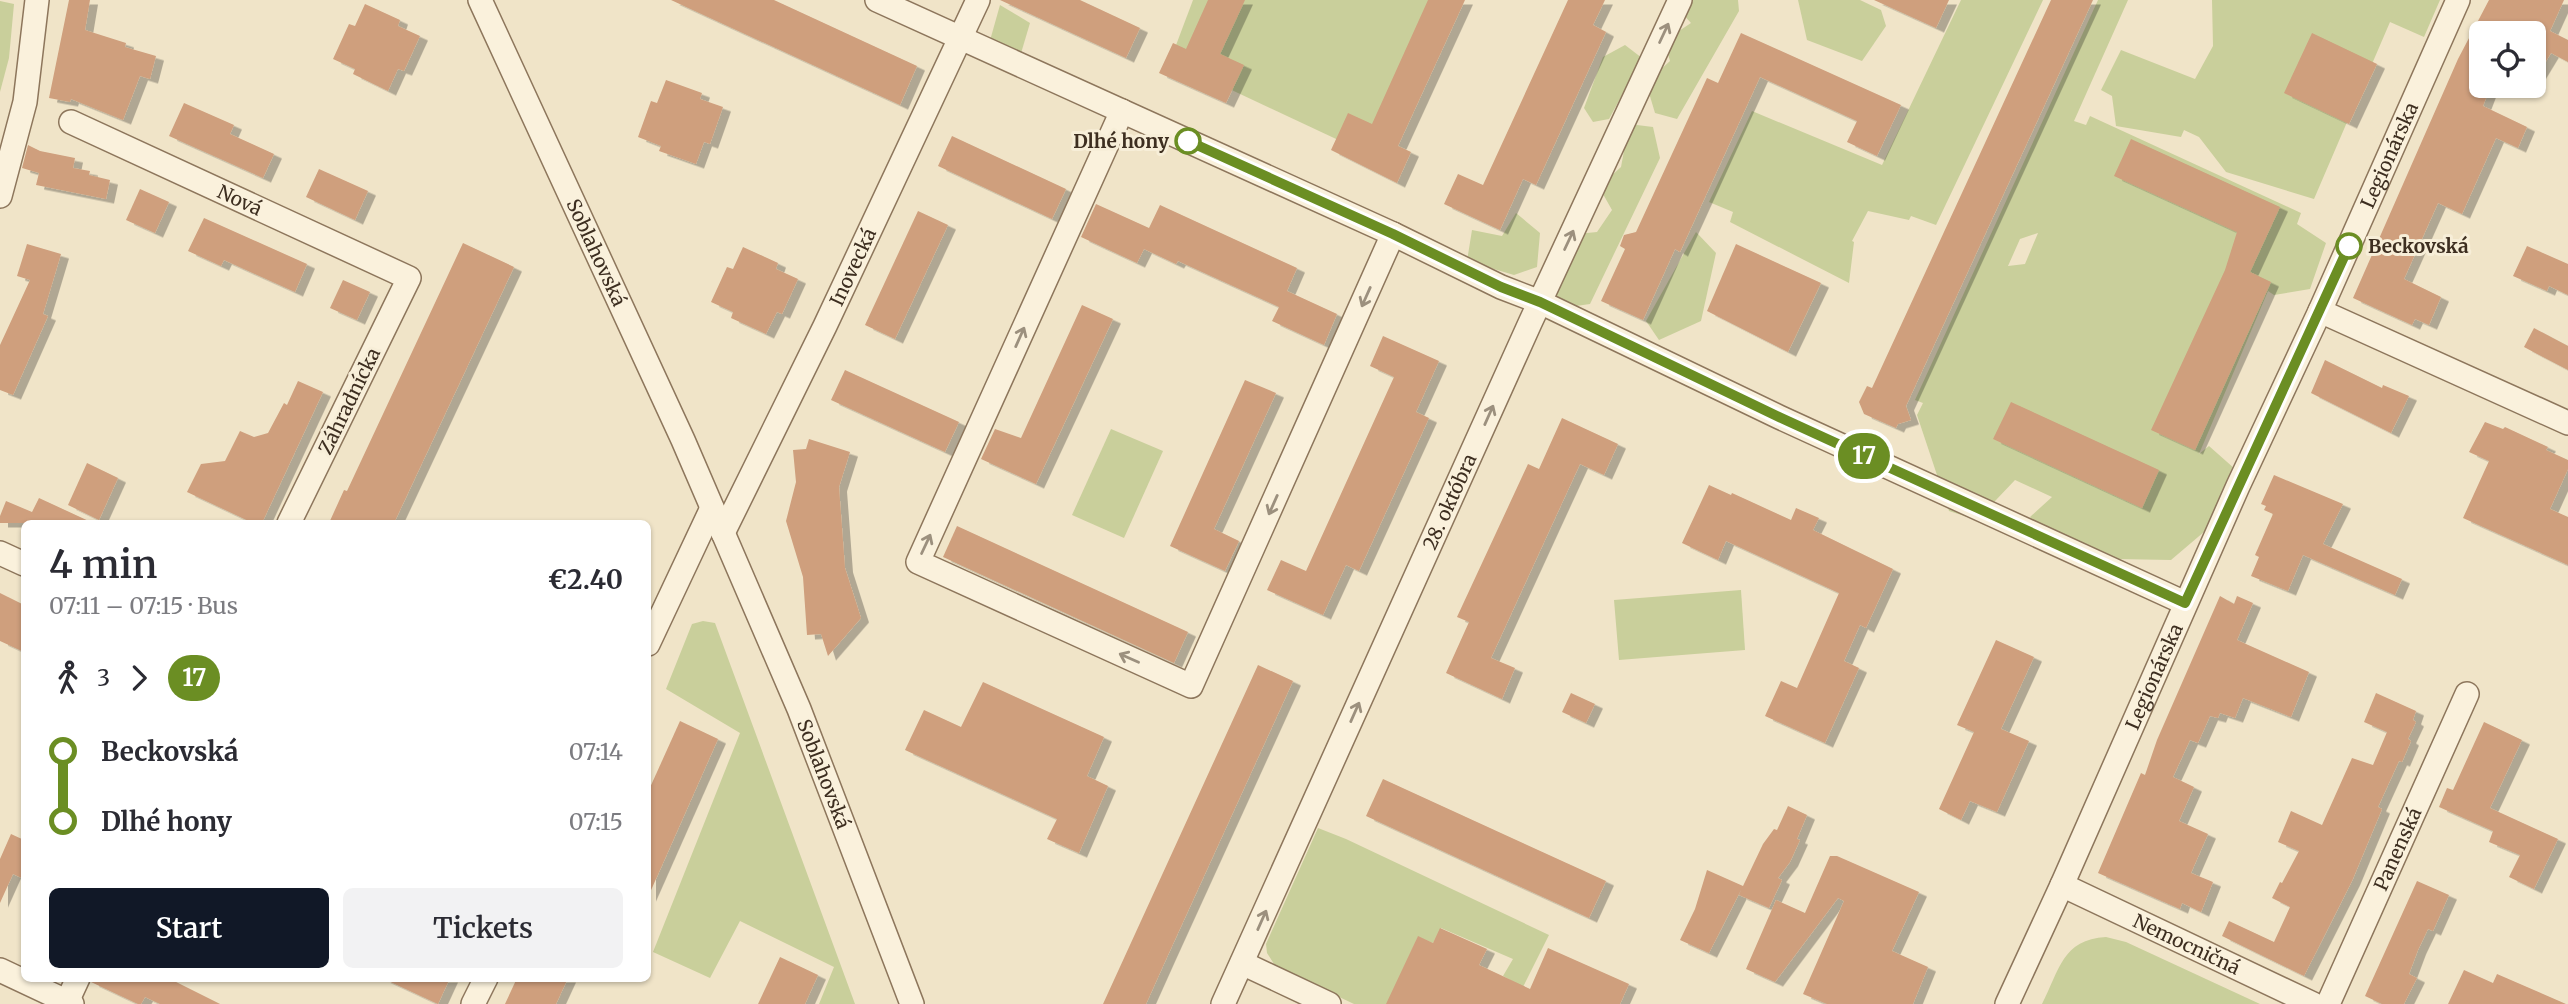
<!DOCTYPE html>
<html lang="en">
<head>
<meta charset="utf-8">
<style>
	body { margin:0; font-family:Merriweather,serif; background:#f2f2f3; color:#2b2b33; height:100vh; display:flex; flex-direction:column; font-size:26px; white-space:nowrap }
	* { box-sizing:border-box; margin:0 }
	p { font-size:23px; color:#7c7c81 }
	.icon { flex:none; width:38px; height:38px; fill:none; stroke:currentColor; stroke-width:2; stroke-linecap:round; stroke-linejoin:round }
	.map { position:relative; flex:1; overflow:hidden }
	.details { position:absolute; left:21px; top:520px; width:630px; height:462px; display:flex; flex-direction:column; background:#fff; border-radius:10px; box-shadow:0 2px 5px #0004 }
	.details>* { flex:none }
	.badge { padding:0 14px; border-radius:23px; font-size:24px; line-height:46px }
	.controls { position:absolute; left:2469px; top:21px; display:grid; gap:14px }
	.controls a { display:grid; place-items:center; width:77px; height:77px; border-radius:10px; background:#fff; box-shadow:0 2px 5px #0004; font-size:35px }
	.map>.badge { position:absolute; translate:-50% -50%; box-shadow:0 0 0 4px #fff }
	.legs { display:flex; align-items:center; gap:10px; height:77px; padding:0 28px; font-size:23px }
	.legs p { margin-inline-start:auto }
	.overview { display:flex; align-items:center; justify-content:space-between; height:119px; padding:0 28px }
	h1 { font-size:38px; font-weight:600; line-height:52px }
	.cta { display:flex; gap:14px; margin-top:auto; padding:14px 28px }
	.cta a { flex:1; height:80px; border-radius:10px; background:#111827; color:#fff; font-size:28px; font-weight:600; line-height:80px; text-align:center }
	.cta a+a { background:#f2f2f3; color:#2b2b33 }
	ul { padding:0 28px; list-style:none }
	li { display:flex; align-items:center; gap:24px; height:70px; font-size:26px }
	li i { display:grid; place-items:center; width:10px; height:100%; margin:0 9px; background:currentColor }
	li i::after { content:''; width:18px; height:18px; margin:-9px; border:5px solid; border-radius:50%; background:#fff }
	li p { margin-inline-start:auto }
	li:first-child i { background:linear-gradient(#0000 50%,currentColor 0) }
	li:last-child i { background:linear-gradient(currentColor 50%,#0000 0) }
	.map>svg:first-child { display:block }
	.green { fill:#c9cf9b; fill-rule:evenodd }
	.building { fill:#cf9f7d; filter:url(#shadow) }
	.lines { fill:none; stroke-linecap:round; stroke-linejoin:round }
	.street-casing { stroke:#8d765c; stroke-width:26 }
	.street { stroke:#faf1dc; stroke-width:23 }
	.oneway { stroke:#9c907e }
	.line-1-casing { stroke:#fff; stroke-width:16 }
	.line-1 { stroke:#6b8e23; stroke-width:10 }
	.stop-1-dot { fill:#fff; stroke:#6b8e23; stroke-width:3.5 }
	.labels { text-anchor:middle; stroke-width:6; stroke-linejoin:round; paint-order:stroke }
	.stop-label { font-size:19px; font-weight:bold; fill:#3d2e20; stroke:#f7eed8; text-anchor:end }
	.street-label { font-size:19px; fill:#3d2e20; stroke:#f7eed8 }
</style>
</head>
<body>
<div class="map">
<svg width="2568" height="1004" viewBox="0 0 2568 1004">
	<defs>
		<filter id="shadow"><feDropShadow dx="8" dy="4.5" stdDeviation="0" flood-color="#0004"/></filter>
	</defs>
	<rect width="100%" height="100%" fill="#f0e4c8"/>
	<!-- green -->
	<g class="green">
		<path d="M1193,0H1431L1366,153L1170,61Z"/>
		<path d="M1670,0H1738L1739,11L1677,119L1655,113L1646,83L1670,61L1664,41L1691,23Z"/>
		<path d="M1798,0H1860L1881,10L1886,26L1862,61L1807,40Z"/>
		<path d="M1961,0H2043L1936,225L1911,216L1909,220L1868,211L1852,241L1854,242L1849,283L1730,222L1733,212L1709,202L1752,111L1882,165Z"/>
		<path d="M2098,0H2128L2074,121L2086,125L2090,116L2301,213L2297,224L2326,243L2310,289L2274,295L2268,291L2199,454L2209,446L2235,469L2218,520L2171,560L2062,558L2030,517L2052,497L2015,480L1977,520L1949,511L1917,415L1923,403L1915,400ZM2038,233L2025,264L2008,266L2020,239Z"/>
		<path d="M2212,0H2440L2424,37L2390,22L2314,199L2226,172L2199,137L2184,130L2181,137L2116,126L2112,96L2101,90L2121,50L2195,79L2213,46Z"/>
		<path d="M0,1L14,4L9,58L0,92Z"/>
		<path d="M1000,5L1030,23L1019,60L989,44Z"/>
		<path d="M1625,45L1642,58L1609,119L1593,122L1584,108L1603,57Z"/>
		<path d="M1629,124L1653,127L1660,158L1590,304L1569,307L1551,291L1577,234L1597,232L1612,210L1599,187L1621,167Z"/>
		<path d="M1516,213L1540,233L1537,267L1514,275L1467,261L1472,230L1502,236Z"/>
		<path d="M1696,232L1716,253L1701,321L1659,340L1646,321Z"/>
		<path d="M1111,429L1163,451L1124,538L1072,515Z"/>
		<path d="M1741,590L1745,650L1619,660L1614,600Z"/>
		<path d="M703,621L715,623L855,1004H819L834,967L740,921L710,978L653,952L740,733L666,689L692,624Z"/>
		<path d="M1318,828L1346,839L1549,935L1523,987L1503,976L1513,959L1441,928L1433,943L1418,937L1387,1004H1354L1276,967L1267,953L1266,944Z"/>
		<path d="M2106,937L2126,942L2260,1004H2042C2060,969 2062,940 2106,937Z"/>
	</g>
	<!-- building -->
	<g class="building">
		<path d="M69,0H90L85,30L126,43L125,47L156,56L150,79L140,76L123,120L71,99L70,102L49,98Z"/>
		<path d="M671,0H774L917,66L900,105Z"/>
		<path d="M1000,0H1080L1140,28L1126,58Z"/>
		<path d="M1208,0H1245L1220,54L1244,65L1226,103L1159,73L1173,43L1186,49Z"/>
		<path d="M1428,0H1465L1398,146L1411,152L1397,183L1331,150L1348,113L1372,124Z"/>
		<path d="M1568,0H1605L1593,25L1606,32L1536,185L1523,179L1500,230L1444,204L1458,174L1483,185Z"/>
		<path d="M1874,0H1949L1936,28Z"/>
		<path d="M2051,0H2093L1906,406L1911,420L1898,424L1896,428L1864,414L1859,402L1867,386L1872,388Z"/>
		<path d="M2489,0H2564L2550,31L2568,40V62L2551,53L2534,81V33H2482V90L2488,93L2483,106L2527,127L2518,148L2496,138L2462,214L2438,203L2404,279L2441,297L2429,325L2415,319L2412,325L2353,298L2458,59Z"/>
		<path d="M365,4L400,20L398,26L420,36L404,71L398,69L388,91L353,74L355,69L333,59L349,24L355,26Z"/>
		<path d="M1741,33L1901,105L1877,156L1847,142L1857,121L1760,77L1680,252L1675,249L1643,320L1601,301L1625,249L1620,246L1624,235L1636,232L1707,78L1718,83Z"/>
		<path d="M2312,33L2377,64L2349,124L2284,93Z"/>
		<path d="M666,80L702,93L700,99L723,107L710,144L704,142L696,164L659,151L661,146L638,137L651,101L657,103Z"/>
		<path d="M184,103L234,125L230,134L274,154L263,178L169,136Z"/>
		<path d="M952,136L1066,189L1052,219L938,166Z"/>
		<path d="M2131,139L2280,207L2250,272L2271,282L2195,450L2151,430L2225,270L2237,232L2114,176Z"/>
		<path d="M28,145L40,151L75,158L73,168L90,171L89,175L110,180L106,199L36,185L39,173L22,168Z"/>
		<path d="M319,169L368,191L355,220L306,197Z"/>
		<path d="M140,189L169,202L155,233L126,220Z"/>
		<path d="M1096,204L1149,228L1160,205L1297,268L1287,291L1337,314L1324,345L1272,321L1279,307L1178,261L1176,264L1144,249L1137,263L1081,237Z"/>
		<path d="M918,211L948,225L895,339L865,325Z"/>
		<path d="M204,218L307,264L295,292L224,260L221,266L188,251Z"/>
		<path d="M463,243L514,267L394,523H329L344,490L347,491Z"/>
		<path d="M27,244L61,254L43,314L48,316L13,395L0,390V345L30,280L17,276Z"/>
		<path d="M1736,244L1821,283L1788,352L1707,311Z"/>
		<path d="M2527,246L2568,264V295L2549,286L2547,291L2513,276Z"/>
		<path d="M743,247L778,263L776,269L798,279L782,314L777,312L766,334L731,318L733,312L711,302L727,267L733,269Z"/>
		<path d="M343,280L370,292L357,320L330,308Z"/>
		<path d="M1082,305L1113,319L1036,484L981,459L995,429L1021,438Z"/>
		<path d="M2534,328L2568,346V370L2524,347Z"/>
		<path d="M1383,336L1439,361L1416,412L1429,418L1359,571L1346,565L1323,615L1267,590L1281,560L1306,571L1394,377L1370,366Z"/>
		<path d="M2325,360L2382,388L2383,385L2409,396L2391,433L2311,393Z"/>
		<path d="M845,370L959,422L945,452L831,400Z"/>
		<path d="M1245,380L1276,393L1214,529L1239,541L1225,571L1170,546Z"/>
		<path d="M298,381L323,392L262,523H253L187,492L201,464L225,461L240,431L254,437L268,433L284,403L287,405Z"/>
		<path d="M2011,402L2159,470L2142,508L1993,439Z"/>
		<path d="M1562,418L1618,444L1604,475L1580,464L1551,527L1491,658L1515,668L1502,699L1446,673L1469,622L1457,617L1528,464L1539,469Z"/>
		<path d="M2485,422L2503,429L2505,427L2548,447L2546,450L2568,460V469L2550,509L2568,517V565L2463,518L2489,461L2469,452Z"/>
		<path d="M809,439L850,452L839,487L845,568L861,618L828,656L821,634L807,635L803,577L786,521L796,482L793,450L806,449Z"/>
		<path d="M87,463L118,478L99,520L68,505Z"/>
		<path d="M2274,475L2343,504L2323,544L2402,579L2395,595L2303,555L2288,591L2251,576L2259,557L2255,555L2273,514L2264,510L2266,506L2261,504Z"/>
		<path d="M1709,485L1731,495L1732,493L1791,520L1796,508L1819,518L1813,530L1893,569L1866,628L1860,625L1844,661L1859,668L1825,743L1765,716L1781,681L1797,688L1839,593L1726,541L1718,560L1682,543Z"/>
		<path d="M39,498L93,523H0V516L6,501L32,512Z"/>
		<path d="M957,526L1188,632L1174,663L943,557Z"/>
		<path d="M0,593L24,605V652L0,641Z"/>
		<path d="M2220,596L2234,604L2237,596L2253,603L2237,640L2309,672L2291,717L2243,698L2235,718L2220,713L2218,718L2210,716L2198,743L2190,740L2173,777L2194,787L2179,821L2208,834L2191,873L2213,882L2201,912L2182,903L2180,909L2098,873L2141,773L2145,775L2157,740Z"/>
		<path d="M1996,640L2034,657L2001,729L2029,741L1997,812L1970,801L1961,820L1939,809L1974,732L1957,725Z"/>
		<path d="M1258,665L1293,681L1168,955L1146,1004H1103Z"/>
		<path d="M983,682L1104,737L1087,776L1108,786L1079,853L1047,839L1057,819L905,750L924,710L961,727Z"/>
		<path d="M1571,693L1595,704L1586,723L1562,712Z"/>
		<path d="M2376,693L2416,711L2413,720L2416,722L2408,739L2411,741L2402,762L2399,761L2378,807L2382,809L2352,881L2304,976L2222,936L2229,921L2274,942L2290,907L2272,898L2280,882L2282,883L2299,851L2278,842L2291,811L2322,825L2352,758L2373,765L2387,732L2364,722Z"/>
		<path d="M680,721L718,739L648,897V792Z"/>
		<path d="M2484,722L2522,740L2490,808L2558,839L2534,889L2509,877L2520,855L2489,842L2493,831L2439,807L2447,788L2453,790Z"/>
		<path d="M1383,779L1606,881L1589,918L1366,816Z"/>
		<path d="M1788,806L1807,815L1797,839L1800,840L1790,862L1778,878L1782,880L1769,908L1739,895L1741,890L1709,953L1680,940L1695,909L1707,870L1743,886L1763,844L1774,829L1777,830Z"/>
		<path d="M11,834L24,840V879L13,874L0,903V859Z"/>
		<path d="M1830,856H1837L1919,892L1892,951L1928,967L1913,1004H1827L1803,994L1844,901L1838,898L1775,982L1746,969L1776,900L1805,913Z"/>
		<path d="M2417,881L2449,895L2433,931L2428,929L2418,950L2409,974L2417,978L2404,1004H2382L2365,996Z"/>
		<path d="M1440,928L1487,949L1479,965L1530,989L1548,948L1629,984L1620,1004H1386L1418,936L1433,943Z"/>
		<path d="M780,957L818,975L805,1004H758Z"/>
		<path d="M2464,970L2493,983L2497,974L2566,1004H2448Z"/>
		<path d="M92,978H168L220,1004H160L145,997L141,1004H138L91,982Z"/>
		<path d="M382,978H450L438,1004Z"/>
		<path d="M517,978H568L556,1004H505Z"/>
	</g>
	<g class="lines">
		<!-- street casing -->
		<g class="street-casing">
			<g id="street">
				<path id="s1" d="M480,0L683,440L799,709L912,1004"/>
				<path d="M877,0L1393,234L1501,287L1540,302L1779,417L2185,603"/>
				<path d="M1122,111L918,562L1191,686L1393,234"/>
				<path id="s2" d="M71,122L409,278L289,523"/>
				<path d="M0,196L25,102L37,0"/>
				<path d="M2320,311L2568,423"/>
				<path id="s3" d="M723,533L825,326L978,0"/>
				<path d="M0,553L24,564"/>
				<path d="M648,644L712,508"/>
				<path id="s4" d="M2062,885L2313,1004"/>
				<path d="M1242,963L1329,1004"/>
				<path d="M0,970L72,1004"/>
				<path d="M66,1004L78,978"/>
				<path d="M473,1004L486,978"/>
				<path id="s5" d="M1223,1004L1530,323L1680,0"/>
				<path id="s6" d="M2007,1004L2062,885L2238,486L2320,311L2458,0"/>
				<path id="s7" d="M2328,1004L2467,694"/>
			</g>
		</g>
		<!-- street -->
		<use href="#street" class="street"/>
	</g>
	<!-- one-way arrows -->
	<defs><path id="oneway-shaft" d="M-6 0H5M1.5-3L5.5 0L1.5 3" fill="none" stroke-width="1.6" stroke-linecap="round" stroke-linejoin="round" transform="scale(1.75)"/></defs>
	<g class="oneway">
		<use href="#oneway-shaft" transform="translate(1664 33) rotate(-65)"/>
		<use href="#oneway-shaft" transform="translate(1569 240) rotate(-65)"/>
		<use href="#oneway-shaft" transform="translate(1366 297) rotate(114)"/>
		<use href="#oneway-shaft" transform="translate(1020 337) rotate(-66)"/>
		<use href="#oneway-shaft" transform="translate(1489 415) rotate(-66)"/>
		<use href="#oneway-shaft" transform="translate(1273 505) rotate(114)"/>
		<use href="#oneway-shaft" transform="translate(926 544) rotate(-65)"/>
		<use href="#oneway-shaft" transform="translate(1129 658) rotate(-156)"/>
		<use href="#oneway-shaft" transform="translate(1355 712) rotate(-66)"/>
		<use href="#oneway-shaft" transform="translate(1262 920) rotate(-66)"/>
	</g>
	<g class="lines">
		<!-- line-1 casing -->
		<g class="line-1-casing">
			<path id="line-1" d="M1188,141L1393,234L1501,287L1540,302L1779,417L2185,603L2349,246"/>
		</g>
		<!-- line-1 -->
		<use href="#line-1" class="line-1"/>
	</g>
	<!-- markers -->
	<g class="stop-1-dot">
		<circle cx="1188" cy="141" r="12"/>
		<circle cx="2349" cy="246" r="12"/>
	</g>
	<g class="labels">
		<!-- stop labels -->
		<g class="stop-label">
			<text x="1169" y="148">Dlhé hony</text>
			<text x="2368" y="253" text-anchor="start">Beckovská</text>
		</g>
		<!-- street labels -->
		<g class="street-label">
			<text dy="7" stroke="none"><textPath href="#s6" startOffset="931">Legionárska</textPath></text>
			<text dy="7" stroke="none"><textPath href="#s2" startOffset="186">Nová</textPath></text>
			<text dy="7" stroke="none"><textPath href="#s1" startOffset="278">Soblahovská</textPath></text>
			<text dy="7" stroke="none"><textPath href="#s3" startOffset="296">Inovecká</textPath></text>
			<text transform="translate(349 401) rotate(-64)" y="7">Záhradnícka</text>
			<text dy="7" stroke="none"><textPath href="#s5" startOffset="551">28. októbra</textPath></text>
			<text dy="7" stroke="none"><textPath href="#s6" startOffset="359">Legionárska</textPath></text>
			<text dy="7" stroke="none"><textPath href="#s1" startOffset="847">Soblahovská</textPath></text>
			<text dy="7" stroke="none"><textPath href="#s7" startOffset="170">Panenská</textPath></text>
			<text dy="7" stroke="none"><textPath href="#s4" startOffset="138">Nemocničná</textPath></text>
		</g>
	</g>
</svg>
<div class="controls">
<a><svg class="icon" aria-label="locate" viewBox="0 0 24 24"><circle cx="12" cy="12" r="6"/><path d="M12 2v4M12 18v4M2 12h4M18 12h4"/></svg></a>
</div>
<b class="badge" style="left:1864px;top:456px;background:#6b8e23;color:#fff">17</b>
<section class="details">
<div class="overview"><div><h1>4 min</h1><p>07:11 – 07:15 · Bus</p></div><b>€2.40</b></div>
<div class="legs"><svg class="icon" aria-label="walk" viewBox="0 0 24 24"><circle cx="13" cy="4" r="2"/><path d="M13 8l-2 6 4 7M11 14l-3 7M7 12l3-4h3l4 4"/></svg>3<svg class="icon" aria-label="forward" viewBox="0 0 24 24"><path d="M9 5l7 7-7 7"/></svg><b class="badge" style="background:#6b8e23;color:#fff">17</b></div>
<ul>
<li><i style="color:#6b8e23"></i><b>Beckovská</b><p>07:14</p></li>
<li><i style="color:#6b8e23"></i><b>Dlhé hony</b><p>07:15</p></li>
</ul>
<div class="cta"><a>Start</a><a>Tickets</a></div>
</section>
</div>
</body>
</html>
